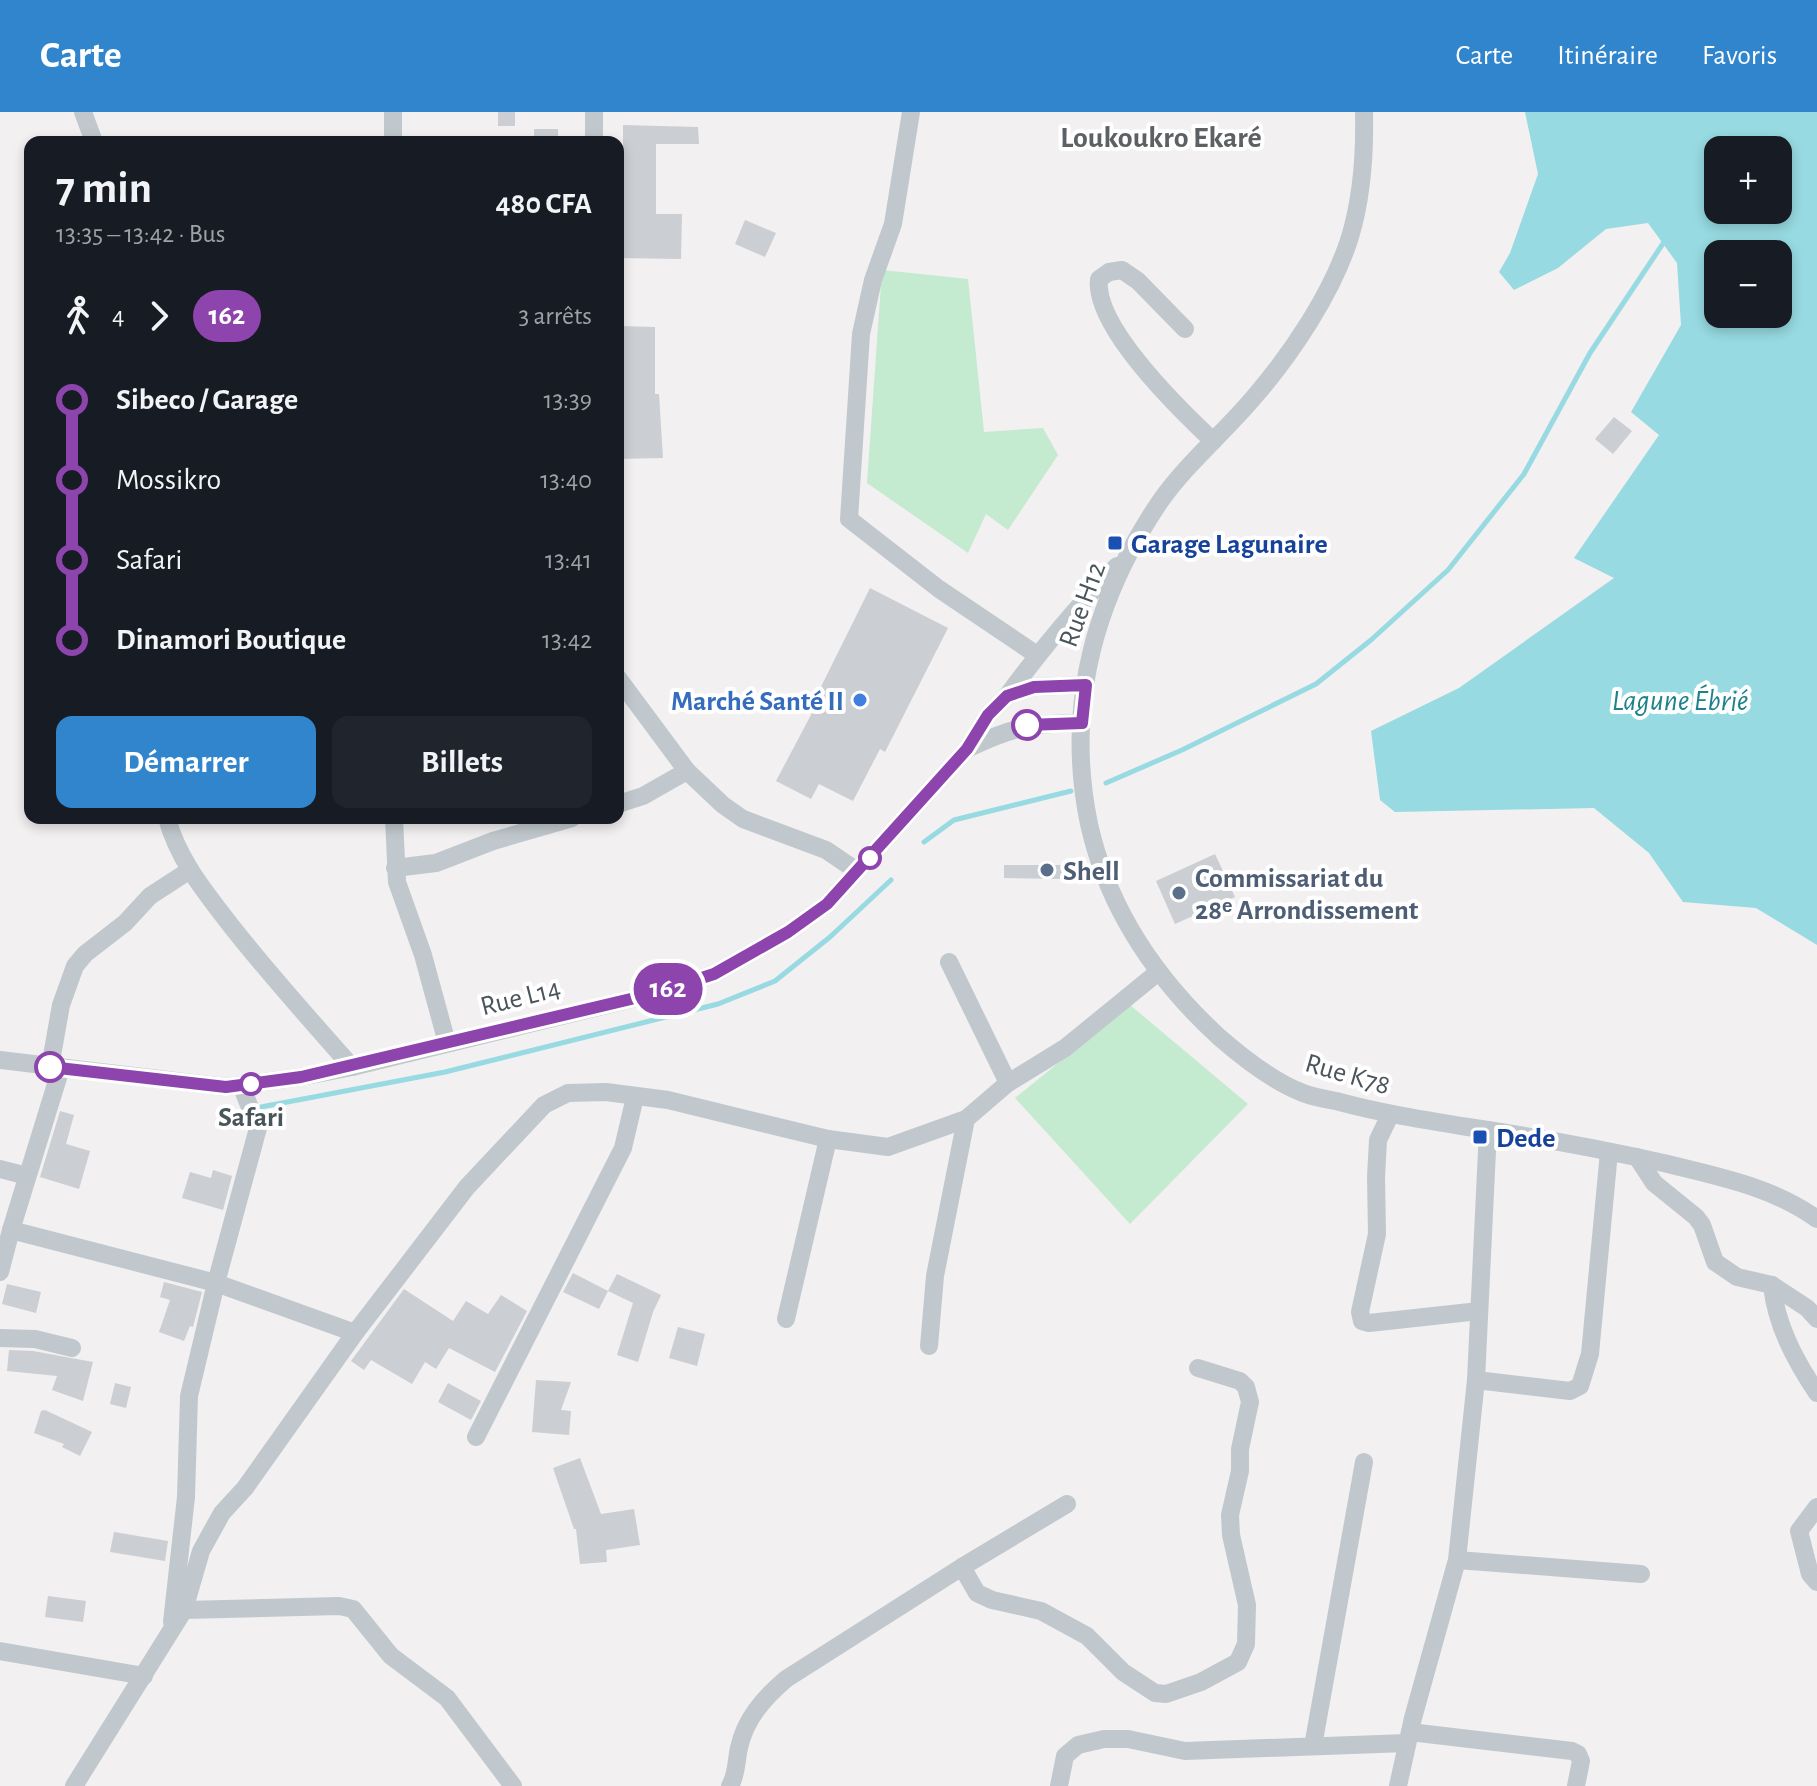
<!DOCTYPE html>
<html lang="fr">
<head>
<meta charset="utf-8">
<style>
	body { margin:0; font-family:"Alegreya Sans",sans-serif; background:#20242c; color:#f1f3f6; height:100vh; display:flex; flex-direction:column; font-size:30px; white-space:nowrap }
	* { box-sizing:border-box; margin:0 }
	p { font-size:26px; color:#9ea1a6 }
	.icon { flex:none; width:44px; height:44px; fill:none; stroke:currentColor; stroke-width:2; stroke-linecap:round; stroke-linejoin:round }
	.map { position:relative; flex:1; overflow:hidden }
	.drawer { position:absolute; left:24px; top:24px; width:600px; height:688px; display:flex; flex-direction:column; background:#171b24; border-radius:16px; box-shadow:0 4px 12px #0003 }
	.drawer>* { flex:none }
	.badge { padding:0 16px; border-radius:26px; font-size:28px; line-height:52px }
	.controls { position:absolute; left:1704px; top:24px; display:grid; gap:16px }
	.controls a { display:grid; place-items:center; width:88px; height:88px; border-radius:16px; background:#171b24; box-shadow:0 4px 12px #0003; font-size:40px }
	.map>.badge { position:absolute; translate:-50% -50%; box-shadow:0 0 0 4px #fff }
	.legs { display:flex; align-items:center; gap:12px; height:88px; padding:0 32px; font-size:26px }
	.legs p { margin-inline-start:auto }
	.headline { display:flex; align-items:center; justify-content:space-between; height:136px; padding:0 32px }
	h1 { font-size:44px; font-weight:700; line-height:60px }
	.cta { display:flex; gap:16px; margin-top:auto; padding:16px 32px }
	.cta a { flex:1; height:92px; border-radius:16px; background:#3085cd; color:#fff; font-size:32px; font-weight:700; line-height:92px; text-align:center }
	.cta a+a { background:#20242c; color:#f1f3f6 }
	ul { padding:0 32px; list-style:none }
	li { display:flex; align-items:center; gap:28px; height:80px; font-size:30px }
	li i { display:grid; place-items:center; width:12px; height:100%; margin:0 10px; background:currentColor }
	li i::after { content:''; width:20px; height:20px; margin:-10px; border:6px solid; border-radius:50%; background:#171b24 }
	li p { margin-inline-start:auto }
	li:first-child i { background:linear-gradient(#0000 50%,currentColor 0) }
	li:last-child i { background:linear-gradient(currentColor 50%,#0000 0) }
	header { display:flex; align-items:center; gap:48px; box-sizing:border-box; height:112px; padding:0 40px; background:#3085cd; color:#fff }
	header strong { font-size:38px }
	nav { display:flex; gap:44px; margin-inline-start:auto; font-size:28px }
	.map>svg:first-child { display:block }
	.green { fill:#c4eacf }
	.water { fill:#97dae1; fill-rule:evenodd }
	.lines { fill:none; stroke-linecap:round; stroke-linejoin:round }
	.stream { stroke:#97dae1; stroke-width:5 }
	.building { fill:#cbced2 }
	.minor { stroke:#c0c8cd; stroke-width:18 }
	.line-1-casing { stroke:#fff; stroke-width:18 }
	.line-1 { stroke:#8e44ad; stroke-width:12 }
	.transit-dot { fill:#1a4fb4; stroke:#fff; stroke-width:3 }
	.shop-dot { fill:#3f7fe0; stroke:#fff; stroke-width:3 }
	.stop-1-dot { fill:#fff; stroke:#8e44ad; stroke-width:4 }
	.service-dot { fill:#5c6f8a; stroke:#fff; stroke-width:3 }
	.labels { text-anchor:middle; stroke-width:8; stroke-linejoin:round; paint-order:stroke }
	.transit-label { font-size:28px; font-weight:bold; fill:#164399; stroke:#fff; text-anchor:start }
	.street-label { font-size:28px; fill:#4a555b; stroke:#fff }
	.shop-label { font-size:28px; font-weight:bold; fill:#366cbe; stroke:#fff; text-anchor:end }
	.service-label { font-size:28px; font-weight:bold; fill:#4e5e75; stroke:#fff; text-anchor:start }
	.stop-label { font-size:28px; font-weight:bold; fill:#4a555b; stroke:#fff }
	.neighbourhood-label { font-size:30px; font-weight:bold; fill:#5d6164; stroke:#fff }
	.water-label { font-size:30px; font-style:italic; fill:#1d828c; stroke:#fff }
</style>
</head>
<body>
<header>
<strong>Carte</strong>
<nav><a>Carte</a><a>Itinéraire</a><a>Favoris</a></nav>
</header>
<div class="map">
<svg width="1817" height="1674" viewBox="0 0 1817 1674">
	<rect width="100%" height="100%" fill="#f2f0f0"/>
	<!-- green -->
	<g class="green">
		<path d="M882,158L968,167L984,320L1043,316L1058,343L1008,418L986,402L968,441L867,371Z"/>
		<path d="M1130,893L1248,992L1130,1112L1015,986Z"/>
	</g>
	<!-- water -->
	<path class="water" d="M1525,0H1817V833L1756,796L1683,790L1649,741L1594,696L1395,700L1380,688L1371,619L1459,576L1614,466L1574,446L1659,323L1631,300L1681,213L1677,151L1648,111L1606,117L1558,156L1514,178L1499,160L1510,141L1538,62ZM1718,38H1778V98H1718ZM1718,142H1778V202H1718Z"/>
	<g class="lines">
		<!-- stream -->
		<g class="stream">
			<path d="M1106,671L1182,638L1316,572L1371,528L1448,458L1524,362L1590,241L1666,127"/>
			<path d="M924,730L954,708L1071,679"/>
			<path d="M261,995L445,960L718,892L775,869L830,825L891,768"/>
		</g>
	</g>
	<!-- building -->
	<g class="building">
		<rect x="498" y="0" width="17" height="14"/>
		<path d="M623,13L698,15L699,32H656V102H682L681,147L618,146V101L623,102Z"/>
		<rect x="534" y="17" width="24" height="13"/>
		<path d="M745,108L776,121L765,145L735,132Z"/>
		<path d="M618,214L655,215V282H659L663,346L618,347Z"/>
		<path d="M1614,305L1632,319L1613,342L1595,327Z"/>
		<path d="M870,476L948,516L885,640L880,637L853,689L819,672L811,687L776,669L812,601L809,599Z"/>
		<path d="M1215,742L1235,785L1175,812L1156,769Z"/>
		<path d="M1004,753H1063V767L1004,766Z"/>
		<path d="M60,999L74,1003L66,1032L90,1039L79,1077L40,1065Z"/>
		<path d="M213,1058L232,1064L223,1098L182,1086L190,1060L211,1066Z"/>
		<path d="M573,1161L608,1179L599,1197L563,1180Z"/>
		<path d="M617,1162L661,1183L653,1200L638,1250L617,1243L633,1191L608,1179Z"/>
		<path d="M164,1170L202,1180L193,1215L190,1214L184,1229L159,1220L170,1188L160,1185Z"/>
		<path d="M7,1172L41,1180L36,1201L2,1192Z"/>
		<path d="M404,1177L453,1209L466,1189L488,1202L501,1183L527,1199L495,1260L449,1236L436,1257L425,1250L412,1272L371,1248L364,1258L351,1249Z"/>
		<path d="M678,1215L705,1222L697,1254L669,1246Z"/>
		<path d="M9,1238L33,1239L93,1250L83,1289L52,1278L57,1264L7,1259Z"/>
		<path d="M536,1268L571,1270L561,1298L571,1299L569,1323L532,1320Z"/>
		<path d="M115,1271L131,1275L126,1296L110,1292Z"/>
		<path d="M448,1271L481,1289L471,1308L438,1290Z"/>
		<path d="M45,1298L92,1320L80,1344L62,1335L64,1332L34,1321L41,1299Z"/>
		<path d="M580,1346L601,1402L634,1397L640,1433L606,1438L607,1450L580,1452L576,1417H574L553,1356Z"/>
		<path d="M114,1420L168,1429L165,1449L110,1440Z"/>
		<path d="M48,1484L86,1489L83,1510L45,1505Z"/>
	</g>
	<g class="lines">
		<!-- minor -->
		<g class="minor">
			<path d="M83,0L94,30"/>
			<path d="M911,0L893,112L873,168L861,222L849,407L939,477L1037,543"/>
			<path d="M1364,0C1365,42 1362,85 1350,125C1333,180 1292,241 1255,284C1225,320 1186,352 1159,391C1094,488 1065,596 1089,712C1108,797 1156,867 1219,925C1243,946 1272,969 1303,981C1313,985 1325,987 1336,989C1380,1001 1424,1008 1468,1015C1535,1025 1602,1037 1668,1052C1719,1065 1773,1075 1817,1107"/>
			<path d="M393,30V0"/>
			<path d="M594,30V0"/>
			<path d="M1185,217L1138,169L1122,158L1109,160L1099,167C1093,214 1180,298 1213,329"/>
			<path d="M618,566L687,659L723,693L743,707L826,738L857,759"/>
			<path d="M1007,584C1041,538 1076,495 1117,454"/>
			<path d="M967,637C1012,615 1032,611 1082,611"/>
			<path d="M618,692L643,684L687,659"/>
			<path d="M167,706C178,748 206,781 232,815C270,863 311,909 352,955"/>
			<path d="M394,706L397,770L423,843L447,931"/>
			<path d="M395,756L436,751L493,729L572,706"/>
			<path d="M949,850L1008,971"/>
			<path d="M0,948L226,975L301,965L352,955L652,882L714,862L788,820L827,792L967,637L988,603L1007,584L1034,575L1086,573"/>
			<path d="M50,955L61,893L75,854L85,842L125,811L150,784L190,758"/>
			<path d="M61,956L11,1118L216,1171L355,1221"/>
			<path d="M1390,1003L1378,1028L1376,1065L1377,1122L1360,1200L1362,1209L1369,1211L1479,1199"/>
			<path d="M1637,1045L1654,1071L1696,1105L1702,1113L1715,1150L1737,1165L1772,1173L1807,1196L1817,1207"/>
			<path d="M0,1057L27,1064"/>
			<path d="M0,1160L11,1118"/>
			<path d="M1772,1173C1776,1213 1795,1248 1817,1281"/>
			<path d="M786,1207L828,1027L888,1035L966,1007L1008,971L1065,936L1157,861"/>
			<path d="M0,1226L35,1227L72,1236"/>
			<path d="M929,1234L935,1164L966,1007"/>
			<path d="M1476,1268L1570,1279L1580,1274L1590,1242L1609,1040"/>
			<path d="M476,1325L623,1036L635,985"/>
			<path d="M1817,1395L1799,1419L1810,1462L1817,1470"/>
			<path d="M1457,1448L1641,1462"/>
			<path d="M962,1455L977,1481L992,1488L1041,1499L1087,1524L1123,1560L1155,1581L1166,1582L1201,1570L1238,1550L1246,1532L1247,1493L1231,1423L1230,1403L1240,1359V1337L1250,1290L1246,1275L1240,1269L1198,1256"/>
			<path d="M184,1498L339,1494L353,1497L391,1544L447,1586L513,1674"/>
			<path d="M172,1510L186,1385L189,1284L216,1171L258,1016L241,973"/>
			<path d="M0,1539L144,1564"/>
			<path d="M1410,1620L1572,1639L1578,1642L1581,1649L1576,1674"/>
			<path d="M1313,1634L1364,1350"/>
			<path d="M74,1674L184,1498L201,1439L222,1401L245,1376L355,1221L467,1075L544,993L568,981L606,980L668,988L828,1027"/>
			<path d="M730,1674C737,1662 736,1649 739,1636C745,1607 764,1586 786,1567L962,1455L1067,1392"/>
			<path d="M1059,1674L1065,1644L1078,1633L1104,1627H1128L1185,1639L1407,1631"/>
			<path d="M1398,1674L1413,1606L1457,1448L1476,1268L1488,1018"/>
		</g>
	</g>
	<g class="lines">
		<!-- line-1 casing -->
		<g class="line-1-casing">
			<path id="line-1" d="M50,955L226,975L301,965L652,882L714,862L788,820L827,792L967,637L988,603L1007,584L1034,575L1086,573L1082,611L1027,613"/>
		</g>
		<!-- line-1 -->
		<use href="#line-1" class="line-1"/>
	</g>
	<!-- markers -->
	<g class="transit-dot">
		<rect x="1107" y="423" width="16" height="16" rx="4"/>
		<rect x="1472" y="1017" width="16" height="16" rx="4"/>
	</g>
	<circle class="shop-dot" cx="860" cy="588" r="8"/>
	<g class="stop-1-dot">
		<circle cx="1027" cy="613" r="14"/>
		<circle cx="870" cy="746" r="10"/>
		<circle cx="50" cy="955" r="14"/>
		<circle cx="251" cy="972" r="10"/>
	</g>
	<g class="service-dot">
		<circle cx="1047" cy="758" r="8"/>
		<circle cx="1179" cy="781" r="8"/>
	</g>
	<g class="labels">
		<!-- transit labels -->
		<g class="transit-label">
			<text x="1131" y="441">Garage Lagunaire</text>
			<text x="1496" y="1035">Dede</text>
		</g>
		<!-- street labels -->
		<g class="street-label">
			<text transform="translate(1081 492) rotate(-70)" y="10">Rue H12</text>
			<text transform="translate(520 884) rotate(-14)" y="10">Rue L14</text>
			<text transform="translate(1348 961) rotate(16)" y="10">Rue K78</text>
		</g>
		<!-- shop labels -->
		<g class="shop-label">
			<text x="844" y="598">Marché Santé II</text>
		</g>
		<!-- service labels -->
		<g class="service-label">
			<text x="1063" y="768">Shell</text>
			<text x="1195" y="775">Commissariat du<tspan x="1195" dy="32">28ᵉ Arrondissement</tspan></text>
		</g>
		<!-- stop labels -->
		<g class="stop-label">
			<text x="251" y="1014">Safari</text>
		</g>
		<!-- neighbourhood labels -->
		<g class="neighbourhood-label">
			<text x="1161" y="35">Loukoukro Ekaré</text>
		</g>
		<!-- water labels -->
		<g class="water-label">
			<text x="1680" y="598">Lagune Ébrié</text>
		</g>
	</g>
</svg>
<div class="controls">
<a>+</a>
<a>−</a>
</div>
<b class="badge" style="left:668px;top:877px;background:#8e44ad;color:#fff">162</b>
<section class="drawer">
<div class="headline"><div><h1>7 min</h1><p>13:35 – 13:42 · Bus</p></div><b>480 CFA</b></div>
<div class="legs"><svg class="icon" aria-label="walk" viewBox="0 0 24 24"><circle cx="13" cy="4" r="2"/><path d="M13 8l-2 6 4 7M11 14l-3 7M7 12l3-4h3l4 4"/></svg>4<svg class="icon" aria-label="forward" viewBox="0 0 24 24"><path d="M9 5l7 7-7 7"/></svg><b class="badge" style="background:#8e44ad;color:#fff">162</b><p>3 arrêts</p></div>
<ul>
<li><i style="color:#8e44ad"></i><b>Sibeco / Garage</b><p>13:39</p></li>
<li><i style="color:#8e44ad"></i><span>Mossikro</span><p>13:40</p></li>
<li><i style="color:#8e44ad"></i><span>Safari</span><p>13:41</p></li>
<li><i style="color:#8e44ad"></i><b>Dinamori Boutique</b><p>13:42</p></li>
</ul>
<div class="cta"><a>Démarrer</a><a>Billets</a></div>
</section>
</div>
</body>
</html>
